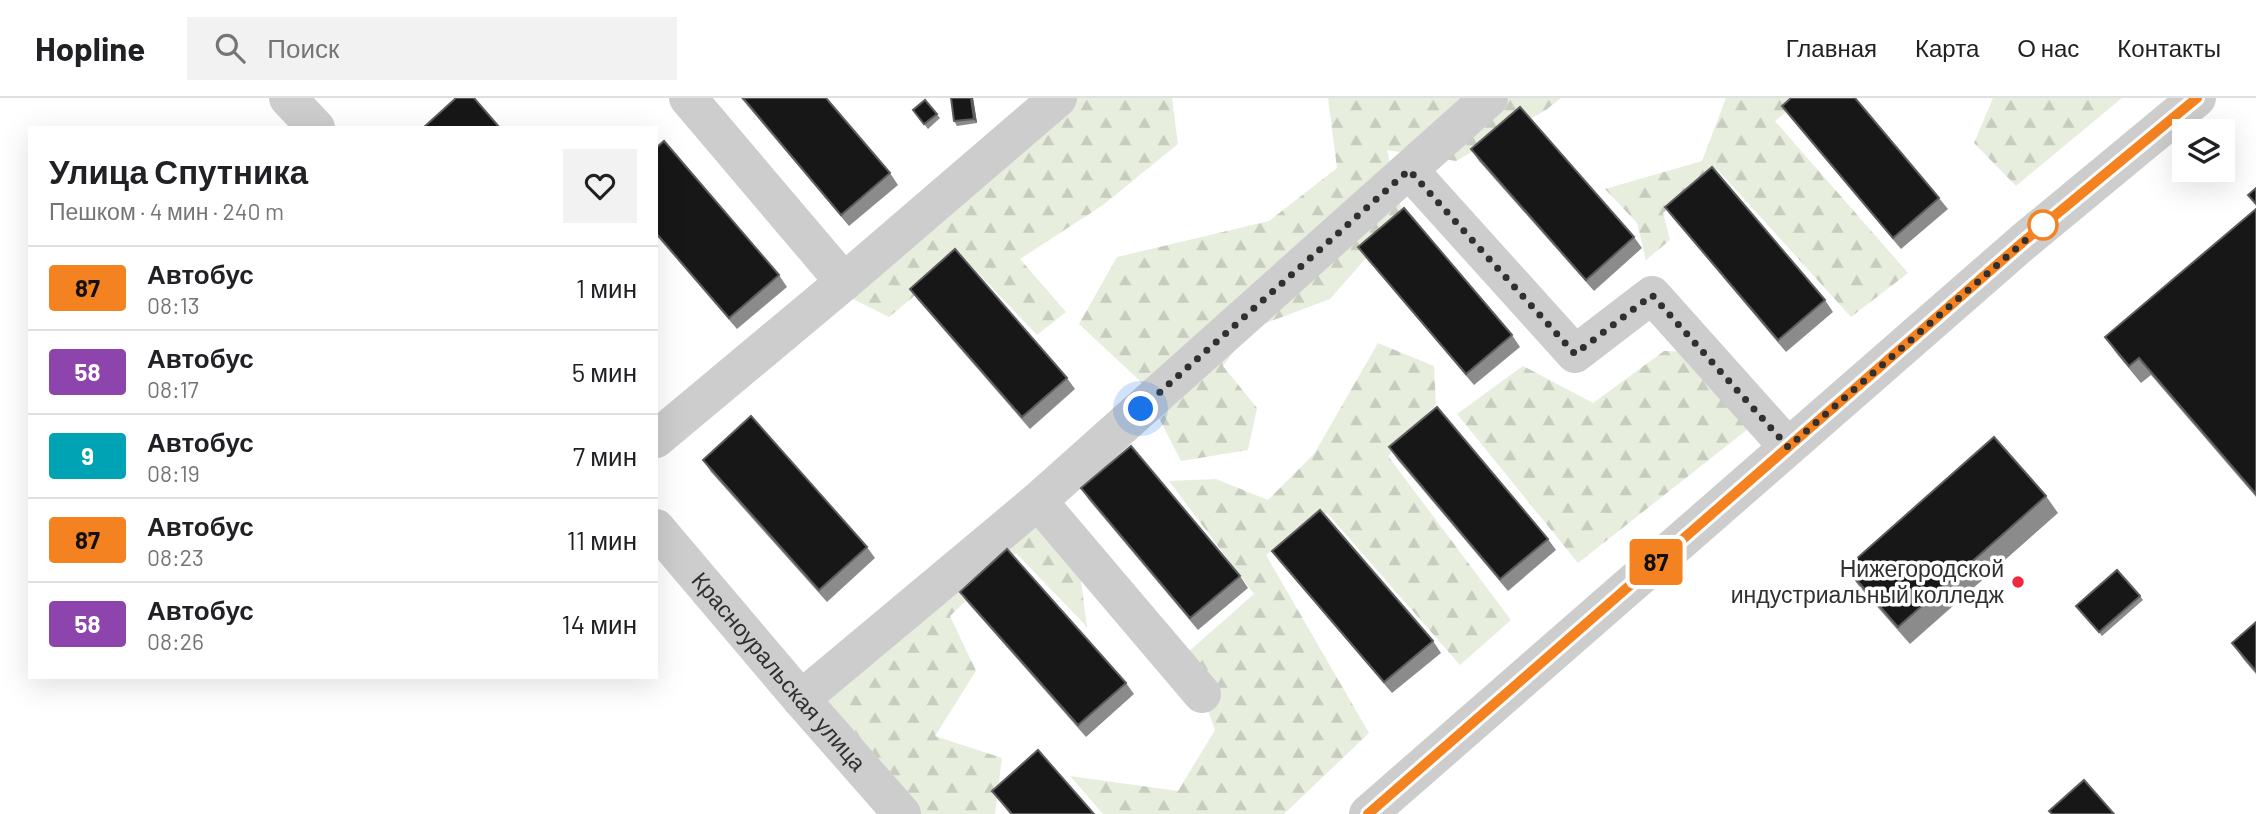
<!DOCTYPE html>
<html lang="ru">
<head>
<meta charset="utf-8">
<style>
	body { margin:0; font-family:Barlow,sans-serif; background:#f2f2f2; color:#202124; height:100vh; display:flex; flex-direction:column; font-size:26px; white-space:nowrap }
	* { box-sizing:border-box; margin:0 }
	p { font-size:23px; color:#757577 }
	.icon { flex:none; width:38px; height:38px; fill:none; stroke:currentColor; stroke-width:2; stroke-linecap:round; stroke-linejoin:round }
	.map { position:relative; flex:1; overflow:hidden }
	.side { position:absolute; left:28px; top:28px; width:630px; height:553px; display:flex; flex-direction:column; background:#fff; border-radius:0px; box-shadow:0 7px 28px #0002 }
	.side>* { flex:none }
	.badge { padding:0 14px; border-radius:5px; font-size:24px; line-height:46px }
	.tools { position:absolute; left:2172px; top:21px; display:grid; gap:14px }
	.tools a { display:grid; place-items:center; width:63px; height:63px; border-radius:0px; background:#fff; box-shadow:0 7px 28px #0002; font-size:35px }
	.you { position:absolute; width:35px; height:35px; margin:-18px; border:5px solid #fff; border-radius:50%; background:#1a73e8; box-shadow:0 0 0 10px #1a73e833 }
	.map>.badge { position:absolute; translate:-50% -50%; box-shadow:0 0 0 4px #fff }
	.round { display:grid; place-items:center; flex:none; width:74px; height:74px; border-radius:0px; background:#f2f2f2 }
	.headline { display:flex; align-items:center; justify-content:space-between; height:119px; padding:0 21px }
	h1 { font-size:33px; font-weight:700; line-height:52px }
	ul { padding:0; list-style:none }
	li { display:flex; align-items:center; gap:21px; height:84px; padding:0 21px; border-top:2px solid #e0e0e0 }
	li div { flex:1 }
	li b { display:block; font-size:26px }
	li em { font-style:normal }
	li .badge { min-width:77px; font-weight:700; text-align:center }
	header { display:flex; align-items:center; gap:42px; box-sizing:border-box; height:98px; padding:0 35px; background:#fff; border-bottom:2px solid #e0e0e0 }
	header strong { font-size:33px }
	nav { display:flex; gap:38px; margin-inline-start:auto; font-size:24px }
	.search { width:490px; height:63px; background:#f2f2f2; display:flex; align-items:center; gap:18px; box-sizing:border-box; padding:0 24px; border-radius:0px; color:#757577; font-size:26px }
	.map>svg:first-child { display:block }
	.forest { fill:url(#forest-firs) }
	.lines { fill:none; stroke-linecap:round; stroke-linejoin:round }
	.minor { stroke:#cdcdcd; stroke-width:38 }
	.wall { fill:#8b8b8b }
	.shaded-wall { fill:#5d5d5d }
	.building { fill:#171717; stroke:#5d5d5d; stroke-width:2 }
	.line-casing { stroke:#fff; stroke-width:16 }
	.line { stroke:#f58220; stroke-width:10 }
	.walk { stroke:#303030; stroke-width:7; stroke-dasharray:0 12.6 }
	.stop-dot { fill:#fff; stroke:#f58220; stroke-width:3.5 }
	.poi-dot { fill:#ef2a40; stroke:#fff; stroke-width:2.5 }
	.labels { text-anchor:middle; stroke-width:7; stroke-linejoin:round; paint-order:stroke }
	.poi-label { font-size:23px; fill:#303030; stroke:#fff; text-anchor:end }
	.street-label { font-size:23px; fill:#303030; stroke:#fff }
</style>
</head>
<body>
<header>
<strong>Hopline</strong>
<div class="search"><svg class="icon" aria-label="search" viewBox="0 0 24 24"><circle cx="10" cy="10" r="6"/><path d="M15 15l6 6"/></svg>Поиск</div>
<nav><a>Главная</a><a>Карта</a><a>О нас</a><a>Контакты</a></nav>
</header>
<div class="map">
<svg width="2256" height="716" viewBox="0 0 2256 716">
	<defs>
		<pattern id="forest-firs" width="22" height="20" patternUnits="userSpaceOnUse" patternTransform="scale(1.75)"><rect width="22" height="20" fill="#e7eedd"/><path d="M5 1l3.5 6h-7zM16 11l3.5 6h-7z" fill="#c6ccbe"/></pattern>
	</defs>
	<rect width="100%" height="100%" fill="#fff"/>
	<!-- forest -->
	<g class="forest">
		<path d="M1033,0H1172L1178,46L1103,107L1020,161L1066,214L1037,237L962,158L889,219L847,198Z"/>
		<path d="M1328,0H1561L1546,12L1456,63L1387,52L1403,118L1330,201L1250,231L1223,268L1257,310L1248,352L1181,363L1140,283L1079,226L1117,159L1269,123L1337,70Z"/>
		<path d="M1726,0H1804L1775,23L1908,175L1851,219L1717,71L1663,115L1670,142L1646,162L1637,125L1605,91L1702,63Z"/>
		<path d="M1993,0H2122L2016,88L1974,45Z"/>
		<path d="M1378,245L1434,268L1436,306L1388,358L1511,522L1460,567L1327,415L1266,457L1369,635L1284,716H1103L1070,678L1178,693L1215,632L1187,555L1254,496L1169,383L1216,381L1268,402L1314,356Z"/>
		<path d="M1664,253L1706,254L1748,331L1578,465L1457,316L1523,268L1593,305Z"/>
		<path d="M1028,422L1079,468L1087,529L1016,455L950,518L976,573L935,638L1002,660L995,716H913L825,605Z"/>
	</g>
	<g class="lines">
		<!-- minor -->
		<g class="minor">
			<path d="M288,0L316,30"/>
			<path d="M1409,72L1575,256L1652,197L1788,349"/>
			<path d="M844,184L1058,0"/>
			<path d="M656,341L844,184L688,0"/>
			<path d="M1038,403L1202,596"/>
			<path id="s1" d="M656,430L801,601L902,716"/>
			<path d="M801,601L1038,403L1489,0"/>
			<path d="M1368,716L2023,144L2197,0"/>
		</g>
	</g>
	<!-- wall -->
	<g class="wall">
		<path d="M741,0H826L890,75L898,87L849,128Z"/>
		<path d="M973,0L977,25L957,28L954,23Z"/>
		<path d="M925,2L940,20L928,31L913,12Z"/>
		<path d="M1782,8L1939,100L1948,111L1901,151L1790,19Z"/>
		<path d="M656,50L779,177L787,189L737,231L656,137Z"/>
		<path d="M1471,51L1634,139L1642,150L1594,193L1479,63Z"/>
		<path d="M1665,109L1825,202L1833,214L1786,254L1673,120Z"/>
		<path d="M2256,111V399L2151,277L2141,285L2117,256L2105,239Z"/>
		<path d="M1358,149L1512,237L1520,249L1474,287L1366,160Z"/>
		<path d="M910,191L1067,280L1075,291L1030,331L918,202Z"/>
		<path d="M1389,349L1548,441L1556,452L1508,493L1397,361Z"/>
		<path d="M703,362L867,449L875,460L827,504L711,374Z"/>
		<path d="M1081,390L1240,478L1248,490L1198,532L1089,402Z"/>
		<path d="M2046,398L2058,415L1910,546L1858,487L1846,470Z"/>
		<path d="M1272,453L1433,543L1441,555L1392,595L1280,464Z"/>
		<path d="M960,494L1126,585L1134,596L1086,639L968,505Z"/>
		<path d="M2140,498L2143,502L2102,538L2076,508Z"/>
		<path d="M2256,524V576L2244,562L2232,545Z"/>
		<path d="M992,693L1094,716H1010Z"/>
	</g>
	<!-- shaded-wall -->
	<path class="shaded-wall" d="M971,0H973L977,25L974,21Z"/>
	<!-- building -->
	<g class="building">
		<path d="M456,0H474L500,30H423Z"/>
		<path d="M743,0H826L890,75L841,117Z"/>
		<path d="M951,0H971L974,21L954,23Z"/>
		<path d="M1791,0H1855L1939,100L1893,140L1782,8Z"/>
		<path d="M925,2L937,16L924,26L913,12Z"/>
		<path d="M1520,9L1634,139L1586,182L1471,51Z"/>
		<path d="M664,43L779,177L729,220L656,135V50Z"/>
		<path d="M1712,69L1825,202L1778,242L1665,109Z"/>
		<path d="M2256,90V106L2248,97Z"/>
		<path d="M1404,110L1512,237L1466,276L1358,149Z"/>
		<path d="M2256,111V396L2139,260L2129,268L2105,239Z"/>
		<path d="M955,151L1067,280L1022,319L910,191Z"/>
		<path d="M1437,309L1548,441L1500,481L1389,349Z"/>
		<path d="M751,318L867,449L819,492L703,362Z"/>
		<path d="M1994,339L2046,398L1898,529L1846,470Z"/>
		<path d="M1131,348L1240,478L1190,520L1081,390Z"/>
		<path d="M1320,412L1433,543L1384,584L1272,453Z"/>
		<path d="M1007,451L1126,585L1078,627L960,494Z"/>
		<path d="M2117,472L2140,498L2099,534L2076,508Z"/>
		<path d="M2256,524V573L2232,545Z"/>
		<path d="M1038,652L1094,716H1012L992,693Z"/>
		<path d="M2084,682L2114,716H2052L2049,713Z"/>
	</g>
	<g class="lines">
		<!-- line casing -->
		<g class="line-casing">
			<path id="line" d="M1368,716L2023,144L2197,0"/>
		</g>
		<!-- line -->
		<use href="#line" class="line"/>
		<!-- walk -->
		<path class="walk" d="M1141,311L1409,72L1575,256L1652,197L1788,349L2043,127"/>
	</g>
	<!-- markers -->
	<circle class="stop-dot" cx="2043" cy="127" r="14"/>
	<circle class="poi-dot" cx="2018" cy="484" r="7"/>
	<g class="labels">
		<!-- poi labels -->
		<g class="poi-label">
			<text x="2004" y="479">Нижегородской<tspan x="2004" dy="26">индустриальный колледж</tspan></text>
		</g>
		<!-- street labels -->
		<g class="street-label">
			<text dy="8" stroke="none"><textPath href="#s1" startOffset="189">Красноуральская улица</textPath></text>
		</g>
	</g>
</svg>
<div class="tools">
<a><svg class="icon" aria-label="layers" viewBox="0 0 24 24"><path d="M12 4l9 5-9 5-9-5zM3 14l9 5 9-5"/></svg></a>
</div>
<div class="you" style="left:1141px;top:311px"></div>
<b class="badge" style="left:1656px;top:464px;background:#f58220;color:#111">87</b>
<section class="side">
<div class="headline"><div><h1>Улица Спутника</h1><p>Пешком · 4 мин · 240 m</p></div><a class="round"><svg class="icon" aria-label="heart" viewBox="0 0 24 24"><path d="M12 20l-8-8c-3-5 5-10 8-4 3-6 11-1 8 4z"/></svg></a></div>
<ul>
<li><span class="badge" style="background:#f58220;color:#111">87</span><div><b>Автобус</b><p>08:13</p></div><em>1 мин</em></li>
<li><span class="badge" style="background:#8e44ad;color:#fff">58</span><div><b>Автобус</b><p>08:17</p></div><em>5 мин</em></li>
<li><span class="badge" style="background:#00a3b4;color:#fff">9</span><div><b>Автобус</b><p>08:19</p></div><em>7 мин</em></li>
<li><span class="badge" style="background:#f58220;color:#111">87</span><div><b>Автобус</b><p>08:23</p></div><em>11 мин</em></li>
<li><span class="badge" style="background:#8e44ad;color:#fff">58</span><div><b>Автобус</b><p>08:26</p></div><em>14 мин</em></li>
</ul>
</section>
</div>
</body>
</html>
